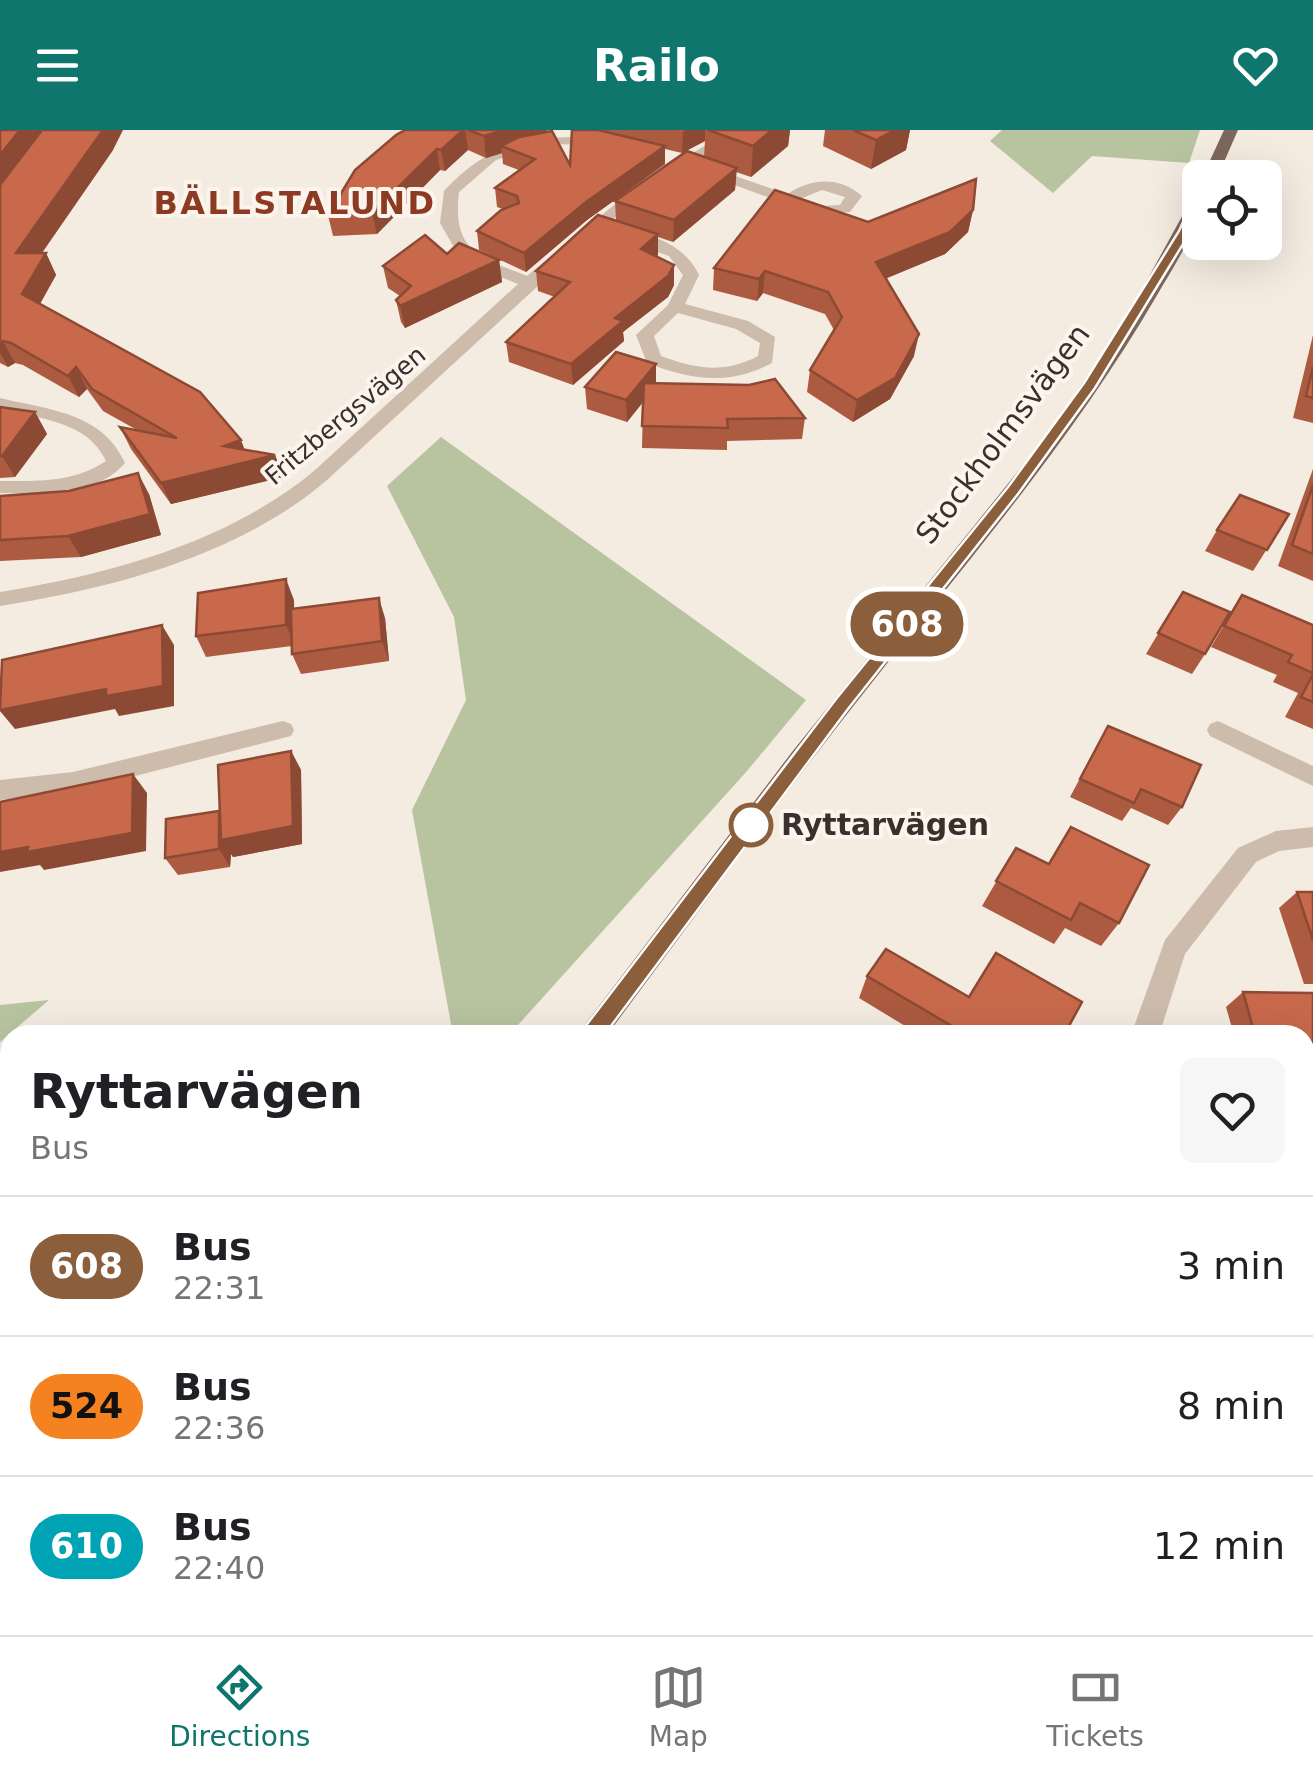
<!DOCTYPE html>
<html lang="en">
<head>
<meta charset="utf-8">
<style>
	body { margin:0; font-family:"DejaVu Sans",sans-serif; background:#f6f6f6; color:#202124; height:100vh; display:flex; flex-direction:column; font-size:38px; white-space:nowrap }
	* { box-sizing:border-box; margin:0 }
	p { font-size:32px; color:#757577 }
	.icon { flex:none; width:55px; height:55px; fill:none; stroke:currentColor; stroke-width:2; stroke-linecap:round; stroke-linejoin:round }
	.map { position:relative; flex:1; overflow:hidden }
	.drawer { position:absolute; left:0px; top:895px; width:1315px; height:610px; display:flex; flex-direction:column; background:#fff; border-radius:30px 30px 0 0; box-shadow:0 10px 40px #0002 }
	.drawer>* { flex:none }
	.badge { padding:0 20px; border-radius:32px; font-size:35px; line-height:65px }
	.fabs { position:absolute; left:1182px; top:30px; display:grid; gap:20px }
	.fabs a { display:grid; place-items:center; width:100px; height:100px; border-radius:15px; background:#fff; box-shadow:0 10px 40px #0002; font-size:50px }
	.map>.badge { position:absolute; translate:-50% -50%; box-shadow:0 0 0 5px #fff }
	.round { display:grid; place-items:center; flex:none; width:105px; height:105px; border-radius:15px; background:#f6f6f6 }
	.head { display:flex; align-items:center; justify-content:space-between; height:170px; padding:0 30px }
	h1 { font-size:48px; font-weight:600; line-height:75px }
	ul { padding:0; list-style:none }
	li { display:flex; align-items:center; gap:30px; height:140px; padding:0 30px; border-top:2px solid #e0e0e0 }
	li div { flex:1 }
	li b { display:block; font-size:38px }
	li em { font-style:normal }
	li .badge { min-width:110px; font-weight:700; text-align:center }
	header { display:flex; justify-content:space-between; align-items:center; height:130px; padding:0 30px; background:#0f766e; color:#fff; font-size:45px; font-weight:600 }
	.menu { display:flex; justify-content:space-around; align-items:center; height:140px; border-top:2px solid #e0e0e0; background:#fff; font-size:28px; color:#757577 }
	.menu a { display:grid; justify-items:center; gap:5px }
	.menu .selected { color:#0f766e }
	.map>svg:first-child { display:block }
	.green { fill:#b8c4a0 }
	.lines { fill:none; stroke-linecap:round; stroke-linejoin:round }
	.minor { fill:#cdbbac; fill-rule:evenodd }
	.major { fill:#7d675c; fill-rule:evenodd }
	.wall { fill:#ac5a40 }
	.shaded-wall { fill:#8c4a34 }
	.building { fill:#c8694b; stroke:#8c4a34; stroke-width:2.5 }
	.line { fill:#8b5e3c; stroke:#fff; stroke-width:2.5 }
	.stop-dot { fill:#fff; stroke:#8b5e3c; stroke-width:5 }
	.labels { text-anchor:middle; stroke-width:8; stroke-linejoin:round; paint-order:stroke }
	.far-street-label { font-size:25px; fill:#3b302b; stroke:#fbf5ee }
	.street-label { font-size:30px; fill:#3b302b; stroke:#fbf5ee }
	.stop-label { font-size:30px; font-weight:bold; fill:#3b302b; stroke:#fbf5ee; text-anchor:start }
	.far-district-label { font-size:32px; font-weight:bold; letter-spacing:2.5px; fill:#8c3b22; stroke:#fbf5ee }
</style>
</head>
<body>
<header><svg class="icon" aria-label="menu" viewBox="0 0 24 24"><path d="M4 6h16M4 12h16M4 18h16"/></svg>Railo<svg class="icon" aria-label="heart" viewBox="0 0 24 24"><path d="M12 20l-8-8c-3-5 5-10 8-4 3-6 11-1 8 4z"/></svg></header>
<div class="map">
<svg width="1313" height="1505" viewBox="0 0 1313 1505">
	<rect width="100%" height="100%" fill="#f4ebe1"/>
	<!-- green -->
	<g class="green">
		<path d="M1002,0H1200L1189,33L1092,26L1053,63L990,11Z"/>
		<path d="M441,307L806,570L747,641L509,905H453L412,680L466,570L454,487L387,356Z"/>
		<path d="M49,870L0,912V875Z"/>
	</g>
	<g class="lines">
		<!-- minor -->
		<g class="minor">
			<path d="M731,0H749L647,64L600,99L327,350C238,426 114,458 0,476V462C110,444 227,413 314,341L518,154L462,131L440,93L444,61C492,8 538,6 605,7L612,11L605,15L543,14L496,30L459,62C452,121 479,127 527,146L636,57Z"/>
			<path d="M706,36L787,64C812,48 839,46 862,66L850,82L815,84L701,43V37ZM822,60L845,67L840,75L821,76L800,69Z"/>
			<path d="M622,103C652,100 687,118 699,145L685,174L748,191L775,207L772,233C728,256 692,250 647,233L636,205L668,175L683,145L669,126L622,109ZM678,183L736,199L760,213L758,226C724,244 696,239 661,226L654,206Z"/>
			<path d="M0,268C49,280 102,282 125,333C96,367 41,364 0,363V351C37,351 73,353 106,331C88,291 38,288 0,280Z"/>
			<path d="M283,591L291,594L294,600L291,606L73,662L0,670V650L73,642Z"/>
			<path d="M1218,591L1313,636V656L1210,606L1207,600L1210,594Z"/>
			<path d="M1313,697V717L1279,721L1256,732L1185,824L1159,905H1131L1165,810L1238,718L1276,701Z"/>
			<path d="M0,1238L10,1242V1278L0,1274Z"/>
			<rect x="996" y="1495" width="36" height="10"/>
		</g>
		<!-- major -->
		<g class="major">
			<path d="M1224,0H1238L1217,48H1202Z"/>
			<path d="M1200,63C1200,100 1174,135 1156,167C1068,318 951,450 844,588C763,692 686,799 607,905H577L792,622L1044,309L1123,194L1192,68Z"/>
			<path d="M116,1495H156L152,1505H112Z"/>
		</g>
	</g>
	<!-- wall -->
	<g class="wall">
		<path d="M0,0L113,20L42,123H46L56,145L40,174L245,320L275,325L283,347L171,374L131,319L120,297L137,300L103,281L87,259L79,267L23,235L15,233L8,237L0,233Z"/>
		<path d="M405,0H547L570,35L572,0H790L788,16L751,47L736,42L735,60L673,112L658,107V125L657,126L674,155L668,167L623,202L624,211L573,255L509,232L506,212L555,167L538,161L536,141L616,91L615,71L704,27L705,11L682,23L665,19V34L587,90L526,142L479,120L477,101L503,79L497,77L495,58L519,40L503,34L502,23L486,28L468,20L445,41L440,40L377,104L333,106L328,85Z"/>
		<path d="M825,0H910L906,20L871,39L823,16Z"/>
		<path d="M973,80L968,102L945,124L886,148L914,226L890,269L853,292L807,262L810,240L834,200L825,184L763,163L757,171L713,160L714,138L868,92Z"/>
		<path d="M447,124L499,130L502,152L405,198L401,192L396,170L400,166L388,158L383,136Z"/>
		<path d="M1313,205V293L1293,288Z"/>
		<path d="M656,254L805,288L802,309L727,311V320L642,318L643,272L627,292L587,279L585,257Z"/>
		<path d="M0,277L35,282L47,304L15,347L0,348Z"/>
		<path d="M1313,339V451L1278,436Z"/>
		<path d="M149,364L161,405L81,427L0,431V366Z"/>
		<path d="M1289,384L1253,441L1205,421L1217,400Z"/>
		<path d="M1183,462L1205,524L1192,544L1146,524Z"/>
		<path d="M1242,465L1313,495V599L1285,587L1298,563L1273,552L1277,545L1211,517Z"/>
		<path d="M294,470V479L385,488L389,531L301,544L292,524V516L206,527L196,506Z"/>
		<path d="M1108,596L1182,677L1168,695L1131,678L1122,691L1070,667Z"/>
		<path d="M291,621L301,640L302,714L233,727L231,724L230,737L178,745L165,728Z"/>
		<path d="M1016,718L1119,793L1101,816L1065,798L1054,814L982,776Z"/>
		<path d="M1297,762H1313V854H1304L1279,778Z"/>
		<path d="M867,846L969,867L1064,905H920L859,868Z"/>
		<path d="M1243,862L1313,863V934H1305V905H1234L1226,877Z"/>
		<path d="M1305,1015L1313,1016V1102H1305Z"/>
		<path d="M737,1495H893L891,1505H734Z"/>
		<path d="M1123,1495H1205L1207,1505H1125Z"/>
	</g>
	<!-- shaded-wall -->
	<g class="shaded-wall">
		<path d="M20,0H47L0,59V25Z"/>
		<path d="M103,0H123L113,20L27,144L16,123Z"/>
		<path d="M463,0H465L468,20L445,41L441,20Z"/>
		<path d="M505,0H547L548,9L501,16L502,23L486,28L484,6Z"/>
		<path d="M686,0H705V11L682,23L683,2Z"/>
		<path d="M772,0H790L788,16L751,47L753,16Z"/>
		<path d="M895,0H910L906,20L871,39L876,10Z"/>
		<path d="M665,16V34L587,90L526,142L524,123L586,72Z"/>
		<path d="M437,19L440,40L377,104L372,83Z"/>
		<path d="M737,38L735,60L673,112L674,90Z"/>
		<path d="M973,80L968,102L945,124L873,154L876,132Z"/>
		<path d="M658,104V125L641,139V119Z"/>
		<path d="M46,123L56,145L33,186L22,164Z"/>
		<path d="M499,130L502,152L405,198L400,176Z"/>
		<path d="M674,135V155L668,167L623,202L624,211L573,255L571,234L615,188Z"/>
		<path d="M765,141L763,163L757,171L759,149Z"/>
		<path d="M919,204L914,226L890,269L853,292L857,270Z"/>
		<path d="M3,211L15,233L8,237L0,223V213Z"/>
		<path d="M656,234V256L627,292L626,270Z"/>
		<path d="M76,237L87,259L79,267L68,246Z"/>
		<path d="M35,282L47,304L15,347L2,326Z"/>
		<path d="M241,310L249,331L275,325L283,347L171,374L161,353L224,316Z"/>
		<path d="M138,343L149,364L161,405L81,427L68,406Z"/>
		<path d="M286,449L294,470L295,515L286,495Z"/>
		<path d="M379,468L385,488L389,531L382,511Z"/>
		<path d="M162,495L174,515V576L119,586L115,579L15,599L0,581Z"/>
		<path d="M291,621L301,640L302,714L233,727L231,724L230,737L219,719V681Z"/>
		<path d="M133,644L147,663L146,721L44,740L40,735L0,742V722Z"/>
	</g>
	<!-- building -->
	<g class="building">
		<path d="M0,0H20L0,25Z"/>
		<path d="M42,0H103L16,123H46L22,164L200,262L241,310L224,316L275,325L161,353L120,297L177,308L92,259L76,237L68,246L11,213L3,211L0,213V55Z"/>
		<path d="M405,0H463L441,20L437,19L372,83L328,85L355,40L396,5Z"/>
		<path d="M468,0H505L484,6Z"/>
		<path d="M572,0H598L665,16L586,72L524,123L477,101L501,80L519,73L517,66L495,58L535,29L501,16L519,7L552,1L570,35Z"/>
		<path d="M708,0H772L753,16Z"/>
		<path d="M853,0H895L876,10Z"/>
		<path d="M687,21L737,38L674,90L615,71Z"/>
		<path d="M976,49L973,80L950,102L876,132L919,204L895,248L857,270L810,240L842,187L828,162L765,141L759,149L714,138L775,60L868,92Z"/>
		<path d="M598,85L658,104L641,119L674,135L668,146L615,188L623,191L571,234L506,212L570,152L536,141Z"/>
		<path d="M425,105L447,124L459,113L499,130L400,176L396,170L411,156L383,136Z"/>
		<path d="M616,222L656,234L626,270L585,257Z"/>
		<path d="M1313,237V268L1306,266Z"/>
		<path d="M775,249L805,288L727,289L728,298L642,296L644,253L749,255Z"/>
		<path d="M0,277L35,282L2,326H0Z"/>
		<path d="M138,343L150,384L68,406L0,410V366L69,361Z"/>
		<path d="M1313,355V424L1292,415Z"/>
		<path d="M1240,365L1289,384L1267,420L1217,400Z"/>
		<path d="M286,449V495L196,506L198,463Z"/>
		<path d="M1183,462L1230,482L1205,524L1158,503Z"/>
		<path d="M1242,465L1313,495V543L1288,532L1292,525L1224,496Z"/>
		<path d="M379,468L382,511L292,524L291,479Z"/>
		<path d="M162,495L163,556L106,566V559L0,580L2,530Z"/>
		<path d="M1313,544V572L1301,567Z"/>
		<path d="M1108,596L1201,635L1182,677L1141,659L1134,673L1080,649Z"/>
		<path d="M291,621L293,696L221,710L218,635Z"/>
		<path d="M133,644L132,703L27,722L28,717L0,722V672Z"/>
		<path d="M219,681V719L165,728L166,689Z"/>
		<path d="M1071,697L1149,735L1119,793L1080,773L1071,790L996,751L1016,718L1049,734Z"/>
		<path d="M1297,762H1313V810Z"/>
		<path d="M886,819L969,867L996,823L1082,872L1064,905H967L867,846Z"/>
		<path d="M1243,862L1313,863V921H1305V905H1255Z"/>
		<path d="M1305,1015L1313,1016V1092H1305Z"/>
		<path d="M1305,1191L1313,1219V1247H1305Z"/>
		<path d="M744,1495H893L891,1505H741Z"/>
		<path d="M1147,1495H1205L1207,1505H1149Z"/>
	</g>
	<!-- line -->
	<path class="line" d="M1200,64L1206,68L1191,101L1095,258L1018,364L848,579L599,912H584L581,905L584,898L836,569L1008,357L1084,253L1179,101L1194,68Z"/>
	<!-- markers -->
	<circle class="stop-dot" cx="751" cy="695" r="20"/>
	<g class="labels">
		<!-- far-street labels -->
		<g class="far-street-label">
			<text transform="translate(345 285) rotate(-40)" y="9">Fritzbergsvägen</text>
		</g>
		<!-- street labels -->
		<g class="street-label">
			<text transform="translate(1003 304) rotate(-53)" y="10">Stockholmsvägen</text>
		</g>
		<!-- stop labels -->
		<g class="stop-label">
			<text x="781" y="705">Ryttarvägen</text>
		</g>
		<!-- far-district labels -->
		<g class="far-district-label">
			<text x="295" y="84">BÄLLSTALUND</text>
		</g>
	</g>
</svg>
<div class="fabs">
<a><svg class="icon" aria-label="locate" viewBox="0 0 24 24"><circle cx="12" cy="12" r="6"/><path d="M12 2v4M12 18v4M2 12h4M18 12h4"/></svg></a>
</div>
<b class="badge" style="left:907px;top:494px;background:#8b5e3c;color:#fff">608</b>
<section class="drawer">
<div class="head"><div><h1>Ryttarvägen</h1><p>Bus</p></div><a class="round"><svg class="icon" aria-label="heart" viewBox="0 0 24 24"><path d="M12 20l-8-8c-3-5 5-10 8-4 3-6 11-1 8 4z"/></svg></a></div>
<ul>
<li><span class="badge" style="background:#8b5e3c;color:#fff">608</span><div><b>Bus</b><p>22:31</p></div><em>3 min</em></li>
<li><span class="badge" style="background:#f58220;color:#111">524</span><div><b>Bus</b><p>22:36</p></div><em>8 min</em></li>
<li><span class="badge" style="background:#00a3b4;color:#fff">610</span><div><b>Bus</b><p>22:40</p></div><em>12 min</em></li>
</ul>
</section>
</div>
<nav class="menu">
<a class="selected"><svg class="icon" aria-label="directions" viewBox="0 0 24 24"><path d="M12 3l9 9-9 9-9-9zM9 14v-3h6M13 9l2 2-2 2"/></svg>Directions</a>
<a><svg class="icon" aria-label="map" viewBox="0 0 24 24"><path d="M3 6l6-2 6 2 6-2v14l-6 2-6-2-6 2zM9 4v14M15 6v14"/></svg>Map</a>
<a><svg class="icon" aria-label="tickets" viewBox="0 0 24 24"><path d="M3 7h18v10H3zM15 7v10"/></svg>Tickets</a>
</nav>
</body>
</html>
